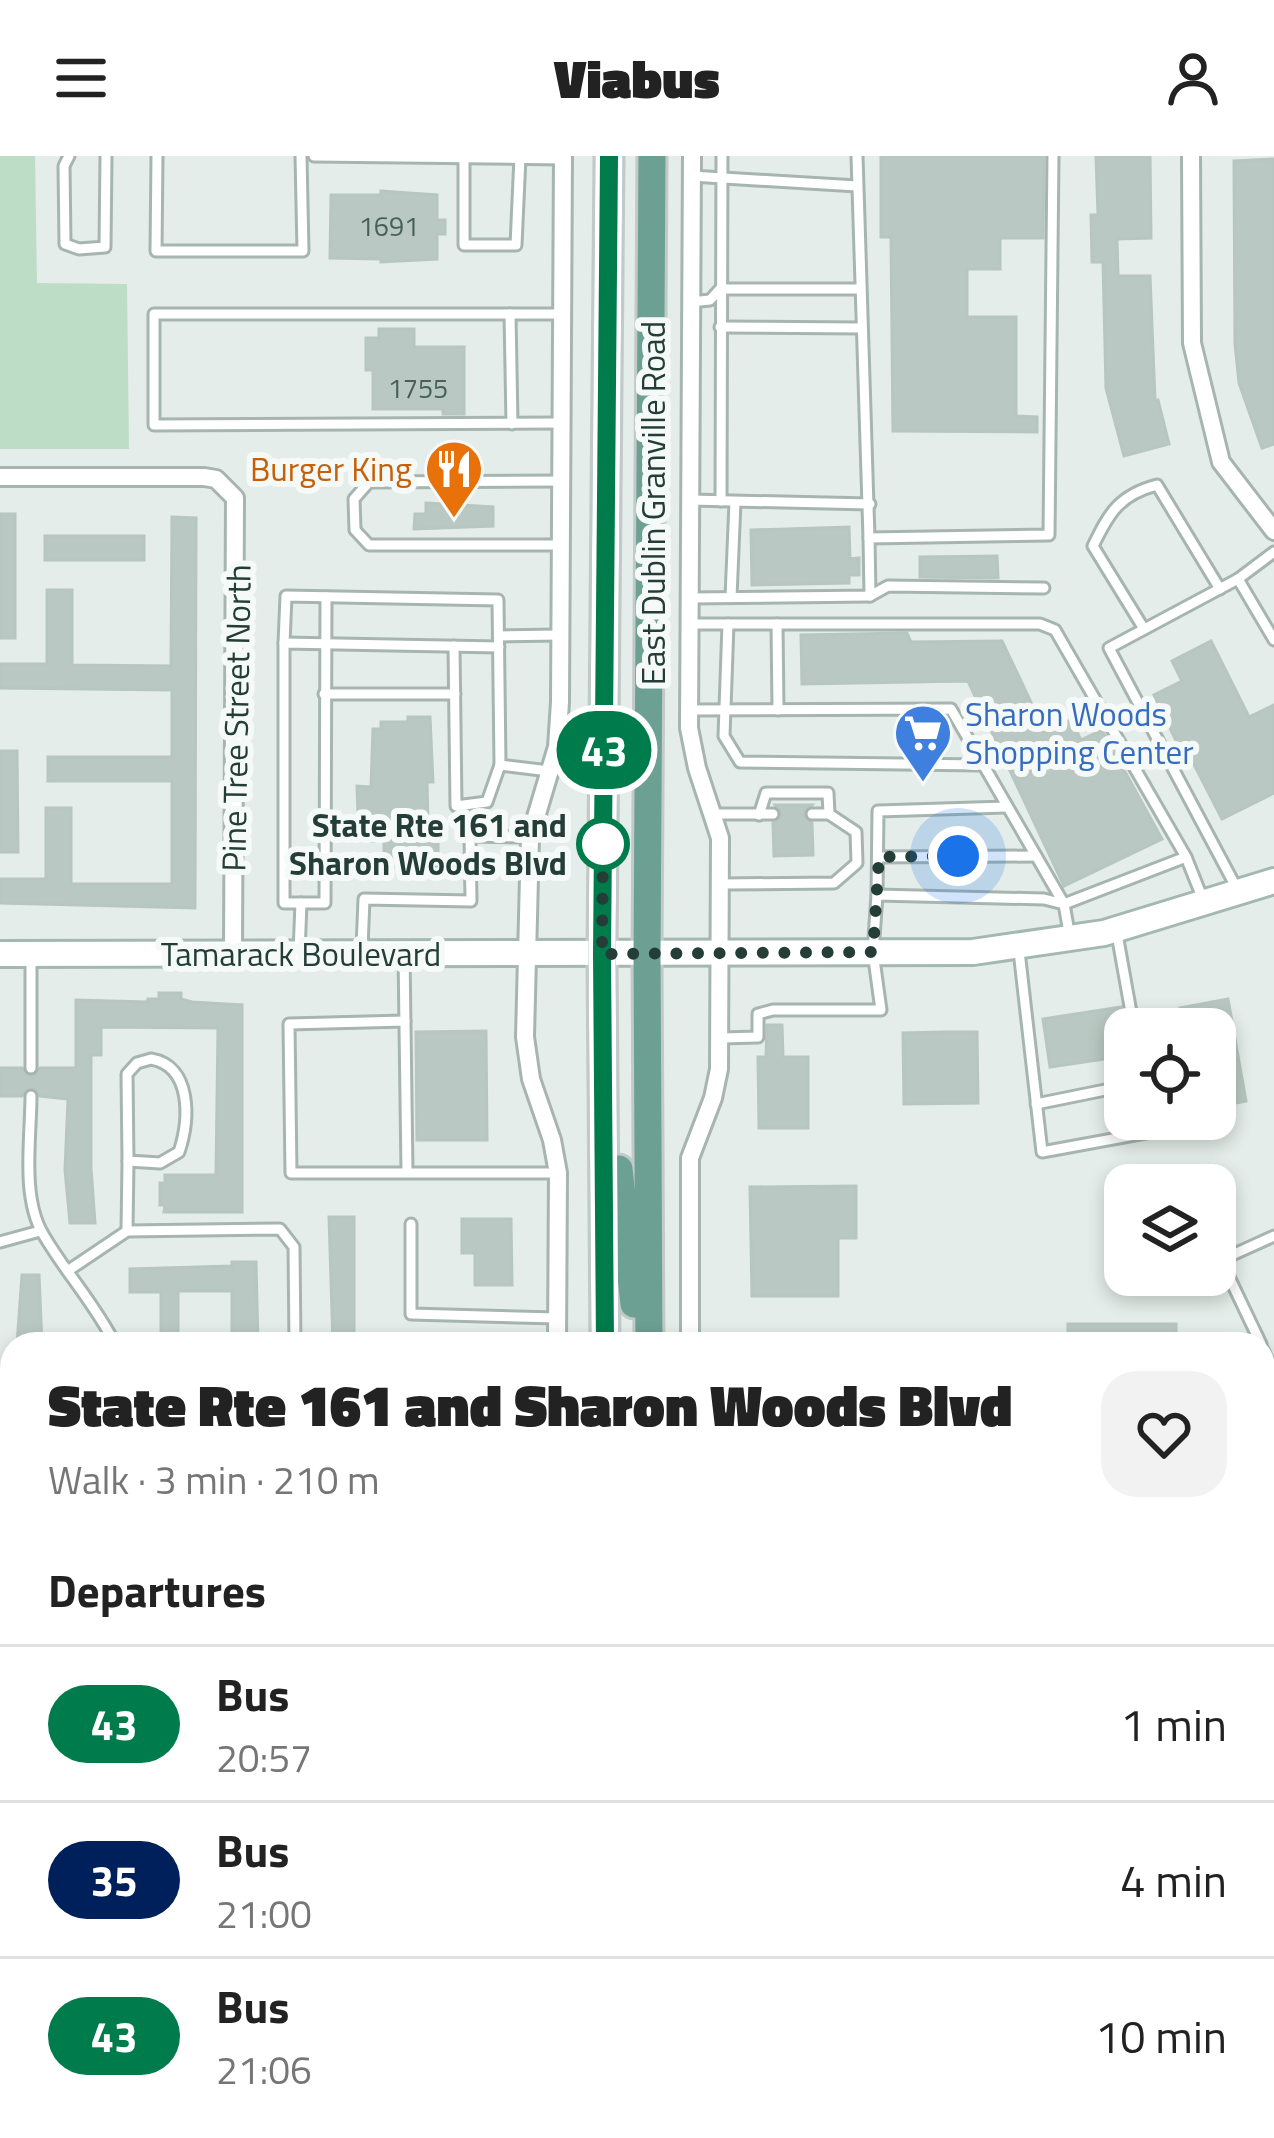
<!DOCTYPE html>
<html lang="en">
<head>
<meta charset="utf-8">
<style>
	body { margin:0; font-family:"Titillium Web",sans-serif; background:#f2f2f2; color:#222; height:100vh; display:flex; flex-direction:column; font-size:45px; white-space:nowrap }
	* { box-sizing:border-box; margin:0 }
	p { font-size:39px; color:#767676 }
	.icon { flex:none; width:66px; height:66px; fill:none; stroke:currentColor; stroke-width:2; stroke-linecap:round; stroke-linejoin:round }
	.map { position:relative; flex:1; overflow:hidden }
	.side { position:absolute; left:0px; top:1176px; width:1275px; height:807px; display:flex; flex-direction:column; background:#fff; border-radius:36px 36px 0 0; box-shadow:0 6px 18px #0003 }
	.side>* { flex:none }
	.badge { padding:0 24px; border-radius:39px; font-size:42px; line-height:78px }
	.controls { position:absolute; left:1104px; top:852px; display:grid; gap:24px }
	.controls a { display:grid; place-items:center; width:132px; height:132px; border-radius:24px; background:#fff; box-shadow:0 6px 18px #0003; font-size:60px }
	.you { position:absolute; width:60px; height:60px; margin:-30px; border:9px solid #fff; border-radius:50%; background:#1a73e8; box-shadow:0 0 0 18px #1a73e833 }
	.map>.badge { position:absolute; translate:-50% -50%; box-shadow:0 0 0 6px #fff }
	h2 { padding:0 48px; font-size:45px; line-height:108px }
	.round { display:grid; place-items:center; flex:none; width:126px; height:126px; border-radius:36px; background:#f2f2f2 }
	.head { display:flex; align-items:center; justify-content:space-between; height:204px; padding:0 48px }
	h1 { font-size:57px; font-weight:800; line-height:90px }
	ul { padding:0; list-style:none }
	li { display:flex; align-items:center; gap:36px; height:156px; padding:0 48px; border-top:3px solid #e0e0e0 }
	li div { flex:1 }
	li b { display:block; font-size:45px }
	li em { font-style:normal }
	li .badge { min-width:132px; font-weight:700; text-align:center }
	header { display:flex; justify-content:space-between; align-items:center; height:156px; padding:0 48px; background:#fff; font-size:54px; font-weight:800 }
	.map>svg:first-child { display:block }
	.green { fill:#beddc6 }
	.building { fill:#b9c8c2; stroke:#b7c6c0; stroke-width:3 }
	.lines { fill:none; stroke-linecap:round; stroke-linejoin:round }
	.lane-casing { stroke:#a7b5b0; stroke-width:15 }
	.street-casing { stroke:#a7b5b0; stroke-width:22 }
	.secondary-casing { stroke:#a3b8b0; stroke-width:30 }
	.primary-casing { stroke:#c2c9c7; stroke-width:33 }
	.lane { stroke:#fff; stroke-width:9 }
	.street { stroke:#fff; stroke-width:16 }
	.secondary { stroke:#fff; stroke-width:24 }
	.primary { stroke:#6ba092; stroke-width:27 }
	.line-casing { stroke:#fff; stroke-width:27 }
	.line { stroke:#007b4b; stroke-width:18 }
	.walk { stroke:#243e37; stroke-width:12; stroke-dasharray:0 21.6 }
	.stop-dot { fill:#fff; stroke:#007b4b; stroke-width:6 }
	.labels { text-anchor:middle; stroke-width:12; stroke-linejoin:round; paint-order:stroke }
	.number-label { font-size:27px; fill:#49605a }
	.food-label { font-size:33px; fill:#c56008; stroke:#f5f9f7; text-anchor:end }
	.street-label { font-size:33px; fill:#243e37; stroke:#f5f9f7 }
	.shop-label { font-size:33px; fill:#366cbe; stroke:#f5f9f7; text-anchor:start }
	.stop-label { font-size:33px; font-weight:bold; fill:#243e37; stroke:#f5f9f7; text-anchor:end }
</style>
</head>
<body>
<header><svg class="icon" aria-label="menu" viewBox="0 0 24 24"><path d="M4 6h16M4 12h16M4 18h16"/></svg>Viabus<svg class="icon" aria-label="person" viewBox="0 0 24 24"><circle cx="12" cy="8" r="4"/><path d="M4 21q1-7 8-7t8 7"/></svg></header>
<div class="map">
<svg width="1274" height="1982" viewBox="0 0 1274 1982">
	<rect width="100%" height="100%" fill="#e4ede9"/>
	<!-- green -->
	<path class="green" d="M0,0H35L37,127L127,128L129,293H0Z"/>
	<!-- building -->
	<g class="building">
		<path d="M881,0H1044L1043,82H1000V113H967V161H1016V260L1037,261V276L893,275L891,81H881Z"/>
		<path d="M1096,0H1150L1151,82L1117,83L1118,120H1150L1155,244H1158L1169,288L1124,300L1106,232L1103,106H1092L1091,59H1098Z"/>
		<path d="M1274,3V288L1262,292L1239,227L1235,188L1234,5Z"/>
		<path d="M381,35L437,39V64H445V78H437V103L381,106V103L330,102L331,39H381Z"/>
		<path d="M379,173H414V191H464V258H443V253H373V214H366V182H379Z"/>
		<path d="M426,347L493,351V370L414,373L415,358H426Z"/>
		<rect x="0" y="358" width="15" height="124"/>
		<path d="M172,361L196,362L195,752L0,747V723H46V652H71V728H172V625H48V601H172V534L0,532V508H47V434H72V509L171,510Z"/>
		<path d="M849,371L850,403L859,402V419H849V427L752,429L751,374Z"/>
		<rect x="45" y="380" width="99" height="24"/>
		<path d="M997,400L998,422L920,421V401Z"/>
		<path d="M907,477L911,486L1002,485L1045,576L1071,564L1081,584L1102,574L1162,683L1064,730L968,525L802,528L801,479Z"/>
		<path d="M1211,485L1249,561L1274,549V637L1222,663L1185,591L1180,593L1154,539L1182,525L1172,505Z"/>
		<path d="M408,561H430L433,626H427L428,668H438V711H384V685H371V658H358L357,630L371,631L373,573H381V566H408Z"/>
		<path d="M0,595H17L18,696H0Z"/>
		<path d="M775,649H812L803,659L812,667L813,699L774,700L773,667L782,659Z"/>
		<path d="M159,837H181V843L192,846L242,849V1056H164L165,1049H160V1027H165V1019H216L218,872L101,871V899H91V1012L95,1067H70L65,1014L68,943L40,940L32,931L22,940H0V912H22L32,921L40,912H76V844L148,846V843H159Z"/>
		<path d="M1228,843L1246,945L1215,951V873H1184L1180,852Z"/>
		<path d="M1121,851L1125,900L1050,911L1043,863Z"/>
		<path d="M767,869H782L783,901H808V972H759L758,901H766Z"/>
		<path d="M486,875L487,984H417L416,876Z"/>
		<path d="M944,876H977L978,947L904,948L903,877Z"/>
		<path d="M856,1030V1082H838V1140H752L750,1031Z"/>
		<path d="M329,1061H354V1188H333Z"/>
		<path d="M462,1063H511L512,1129H475V1097H462Z"/>
		<path d="M232,1106H256L258,1188H232V1135H178V1188H161V1136H130V1113L232,1110Z"/>
		<path d="M22,1119H39L42,1188H17Z"/>
		<rect x="1068" y="1168" width="108" height="20"/>
	</g>
	<g class="lines">
		<!-- lane casing -->
		<g class="lane-casing">
			<g id="lane">
				<path d="M69,0L64,10L65,88L79,93L105,91L106,0"/>
				<path d="M157,0L156,95H303L301,0"/>
				<path d="M314,0L563,3"/>
				<path d="M857,0L869,382"/>
				<path d="M464,1V89H516L520,1"/>
				<path d="M691,20L857,30"/>
				<path d="M690,146L710,144L720,133H859"/>
				<path d="M510,158L512,268"/>
				<path d="M720,171L860,172"/>
				<path d="M560,267L154,269V158H562"/>
				<path d="M690,344L870,348"/>
				<path d="M721,345L722,0"/>
				<path d="M559,389H369L355,374L354,343L369,326L561,325"/>
				<path d="M1238,423L1274,484"/>
				<path d="M870,440L888,430L1044,432"/>
				<path d="M731,441L735,346"/>
				<path d="M690,442L870,440L869,382L1049,379L1053,0"/>
				<path d="M689,468H1040L1055,474L1186,701L1204,746"/>
				<path d="M728,468L724,580L740,606L982,609"/>
				<path d="M777,468L778,554"/>
				<path d="M1144,473L1093,390C1109,357 1119,339 1157,329L1220,433"/>
				<path d="M499,480L559,479"/>
				<path d="M284,487L286,440L498,444L500,609L487,646L456,650L454,490"/>
				<path d="M324,538H455"/>
				<path d="M689,554L951,553L1064,748L1070,782"/>
				<path d="M500,609L549,615"/>
				<path d="M713,658H773"/>
				<path d="M759,659L766,637H828L829,658"/>
				<path d="M879,701L1036,700"/>
				<path d="M722,728L834,727L857,707L856,676L829,658H812"/>
				<path d="M1236,731L1109,492L1238,423L1274,396"/>
				<path d="M877,739L878,655L1006,651"/>
				<path d="M301,747H325L326,441"/>
				<path d="M1117,778L1134,873"/>
				<path d="M362,792L364,743L471,745L470,680L530,681"/>
				<path d="M1019,795L1042,996L1151,976L1149,963"/>
				<path d="M299,797L301,747H284V487L499,491"/>
				<path d="M404,797L407,1016"/>
				<path d="M31,798V912"/>
				<path d="M405,865L289,868L291,1017H558"/>
				<path d="M722,882L758,881V858L773,854H881L873,796L877,739L1044,743L1064,748L1186,701"/>
				<path d="M151,903C192,910 190,963 179,996L160,1007L128,1005L127,918L137,907Z"/>
				<path d="M31,940C31,981 21,1041 43,1078C65,1116 95,1148 115,1188"/>
				<path d="M1036,948L1125,930"/>
				<path d="M411,1068V1158L556,1162"/>
				<path d="M127,1075L128,1005"/>
				<path d="M0,1086L40,1075"/>
				<path d="M69,1114L127,1075L280,1073L294,1091L295,1188"/>
				<path d="M1240,1188L1257,1180"/>
				<path d="M1261,1188L1221,1104L1274,1080"/>
				<path d="M1263,1194L1274,1219"/>
				<path d="M0,1281H12"/>
				<path d="M1263,1313L1274,1337"/>
				<path d="M0,1460H12"/>
				<path d="M0,1639H12"/>
				<path d="M1263,1926L1274,1928"/>
				<path d="M373,1971V1982"/>
				<path d="M354,1982V1971"/>
				<path d="M1209,1982L1212,1971"/>
				<path d="M1240,1982L1243,1971"/>
			</g>
		</g>
		<!-- street casing -->
		<g class="street-casing">
			<g id="street">
				<path d="M1191,0L1192,187L1221,306L1274,375"/>
				<path d="M0,321H204L216,323L235,342L233,798"/>
				<path d="M557,1188L558,1017L552,984L531,923L525,881L530,681L557,591L560,546L563,0"/>
				<path d="M690,1188V1002L713,942L719,913L720,682L697,612L689,572L692,0"/>
				<path d="M1263,1381L1274,1362"/>
				<path d="M1263,1438L1274,1435"/>
				<path d="M0,1910L12,1913"/>
				<path d="M524,1971V1982"/>
				<path d="M719,1971V1982"/>
				<path d="M1149,1971L1201,1982"/>
			</g>
		</g>
		<!-- secondary casing -->
		<g class="secondary-casing">
			<path id="secondary" d="M0,798L973,796L1104,777L1274,725"/>
		</g>
		<!-- primary casing -->
		<g class="primary-casing">
			<g id="primary">
				<path d="M619,1013L634,1148"/>
				<path d="M605,1188L602,798L609,0"/>
				<path d="M649,1188L647,798L652,0"/>
				<path d="M596,1971V1982"/>
				<path d="M617,1971L623,1982"/>
				<path d="M648,1982V1971"/>
			</g>
		</g>
		<!-- lane -->
		<use href="#lane" class="lane"/>
		<!-- street -->
		<use href="#street" class="street"/>
		<!-- secondary -->
		<use href="#secondary" class="secondary"/>
		<!-- primary -->
		<use href="#primary" class="primary"/>
	</g>
	<g class="lines">
		<!-- line casing -->
		<g class="line-casing">
			<path id="line" d="M605,1188L602,798L609,0"/>
		</g>
		<!-- line -->
		<use href="#line" class="line"/>
		<!-- walk -->
		<path class="walk" d="M603,688V683L602,798L873,796L879,701L958,700"/>
	</g>
	<!-- icons -->
	<defs>
		<g id="restaurant-pin" transform="scale(3)"><path d="M0 17L-7.5 6A9.5 9.5 0 1 1 7.5 6Z" fill="#e8710a" stroke="#f5f9f7"/><path d="M-5-6h1v4h1v-4h1v4h1v-4h1v5L-1.5 .5V6h-2V.5L-5-1ZM5-6V6H3V1.5H1.5Q1.5-4 5-6Z" fill="#fff"/></g>
		<g id="supermarket-pin" transform="scale(3)"><path d="M0 17L-7.5 6A9.5 9.5 0 1 1 7.5 6Z" fill="#3f7fe0" stroke="#f5f9f7"/><path d="M-6-5.5h2.5l.6 2H6L4.5 2H-2.5L-4.4-4H-6ZM-1.5 3.2a1.3 1.3 0 1 0 .1 0ZM3 3.2a1.3 1.3 0 1 0 .1 0Z" fill="#fff"/></g>
	</defs>
	<g fill-rule="evenodd">
		<use href="#restaurant-pin" x="454" y="313"/>
		<use href="#supermarket-pin" x="923" y="577"/>
	</g>
	<!-- markers -->
	<circle class="stop-dot" cx="603" cy="688" r="24"/>
	<g class="labels">
		<!-- number labels -->
		<g class="number-label">
			<text x="389" y="80">1691</text>
			<text x="418" y="242">1755</text>
		</g>
		<!-- food labels -->
		<g class="food-label">
			<text x="412" y="325">Burger King</text>
		</g>
		<!-- street labels -->
		<g class="street-label">
			<text transform="translate(653 347) rotate(-90)" y="12">East Dublin Granville Road</text>
			<text transform="translate(236 562) rotate(-89)" y="12">Pine Tree Street North</text>
			<text x="301" y="810">Tamarack Boulevard</text>
		</g>
		<!-- shop labels -->
		<g class="shop-label">
			<text x="965" y="570">Sharon Woods<tspan x="965" dy="38">Shopping Center</tspan></text>
		</g>
		<!-- stop labels -->
		<g class="stop-label">
			<text x="567" y="681">State Rte 161 and<tspan x="567" dy="38">Sharon Woods Blvd</tspan></text>
		</g>
	</g>
</svg>
<div class="controls">
<a><svg class="icon" aria-label="locate" viewBox="0 0 24 24"><circle cx="12" cy="12" r="6"/><path d="M12 2v4M12 18v4M2 12h4M18 12h4"/></svg></a>
<a><svg class="icon" aria-label="layers" viewBox="0 0 24 24"><path d="M12 4l9 5-9 5-9-5zM3 14l9 5 9-5"/></svg></a>
</div>
<div class="you" style="left:958px;top:700px"></div>
<b class="badge" style="left:604px;top:594px;background:#007b4b;color:#fff">43</b>
<section class="side">
<div class="head"><div><h1>State Rte 161 and Sharon Woods Blvd</h1><p>Walk · 3 min · 210 m</p></div><a class="round"><svg class="icon" aria-label="heart" viewBox="0 0 24 24"><path d="M12 20l-8-8c-3-5 5-10 8-4 3-6 11-1 8 4z"/></svg></a></div>
<h2>Departures</h2>
<ul>
<li><span class="badge" style="background:#007b4b;color:#fff">43</span><div><b>Bus</b><p>20:57</p></div><em>1 min</em></li>
<li><span class="badge" style="background:#00205b;color:#fff">35</span><div><b>Bus</b><p>21:00</p></div><em>4 min</em></li>
<li><span class="badge" style="background:#007b4b;color:#fff">43</span><div><b>Bus</b><p>21:06</p></div><em>10 min</em></li>
</ul>
</section>
</div>
</body>
</html>
